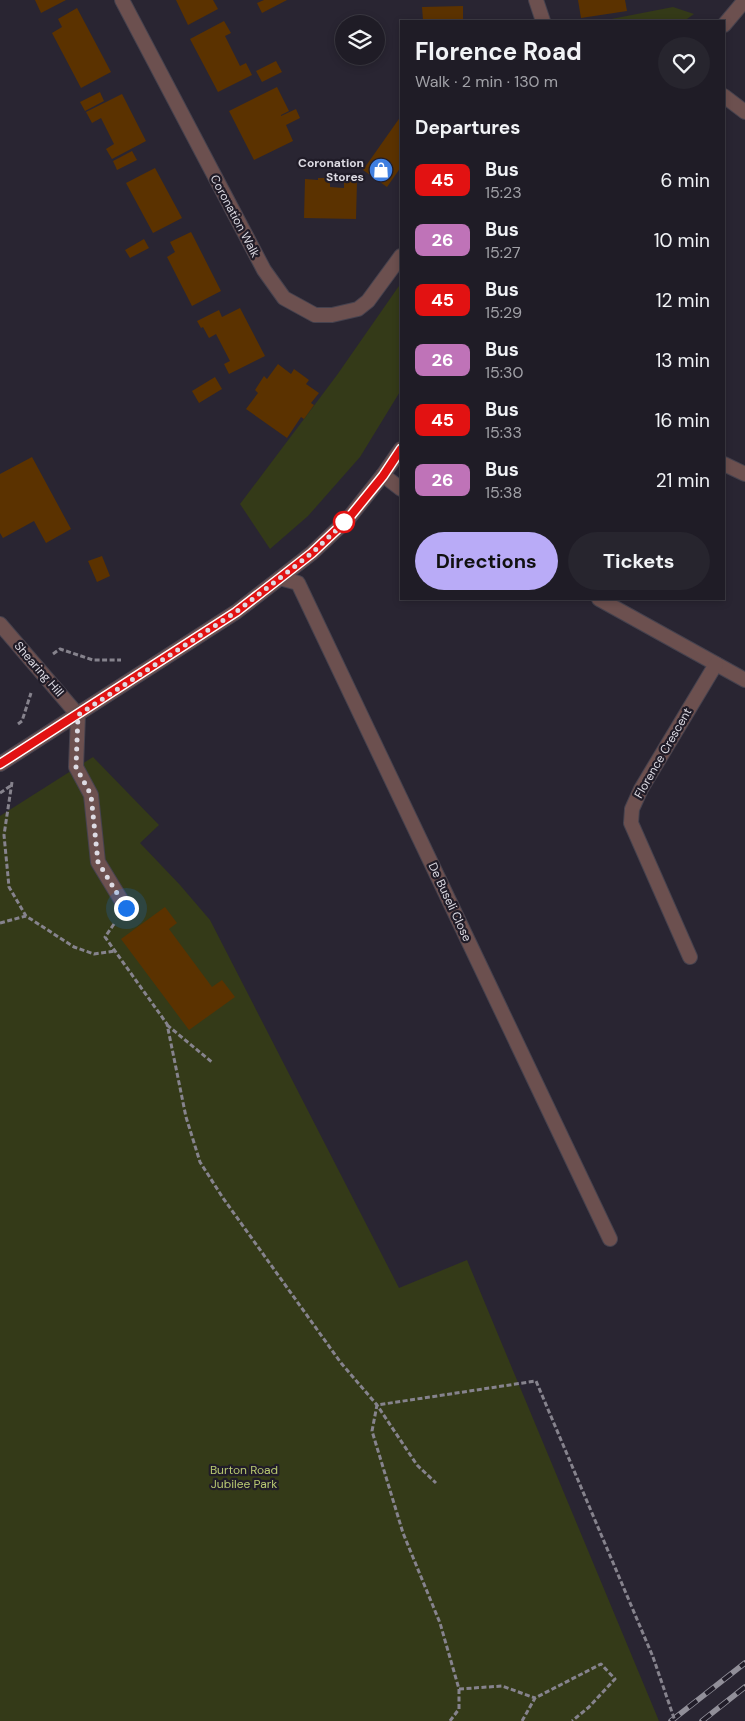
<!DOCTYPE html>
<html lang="en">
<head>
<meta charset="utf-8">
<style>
	body { margin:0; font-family:"DM Sans",sans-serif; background:#27252e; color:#f1f3f6; height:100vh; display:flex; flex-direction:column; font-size:19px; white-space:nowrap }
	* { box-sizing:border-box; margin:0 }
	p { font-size:16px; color:#a1a1a7 }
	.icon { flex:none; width:28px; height:28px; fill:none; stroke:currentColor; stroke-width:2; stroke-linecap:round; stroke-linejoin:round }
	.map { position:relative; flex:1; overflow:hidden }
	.side { position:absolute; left:400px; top:20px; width:325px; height:580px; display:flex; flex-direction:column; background:#1f1c26; border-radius:0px; box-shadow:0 2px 8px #0003,0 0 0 1px #3c3a43 }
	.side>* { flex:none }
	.badge { padding:0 10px; border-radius:8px; font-size:18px; line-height:32px }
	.tools { position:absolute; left:335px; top:15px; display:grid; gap:10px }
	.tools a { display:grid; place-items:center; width:50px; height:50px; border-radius:50%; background:#1f1c26; box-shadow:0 2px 8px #0003,0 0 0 1px #3c3a43; font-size:25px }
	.you { position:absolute; width:25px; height:25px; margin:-12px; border:4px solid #fff; border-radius:50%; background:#1a73e8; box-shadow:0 0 0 8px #1a73e833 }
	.map>.badge { position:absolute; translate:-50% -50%; box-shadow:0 0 0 2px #fff }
	h2 { padding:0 15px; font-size:19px; line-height:45px }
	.round { display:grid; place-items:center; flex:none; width:52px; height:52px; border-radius:26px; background:#27252e }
	.headline { display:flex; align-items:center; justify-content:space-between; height:85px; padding:0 15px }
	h1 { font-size:24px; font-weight:700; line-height:38px }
	.cta { display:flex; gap:10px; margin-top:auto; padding:10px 15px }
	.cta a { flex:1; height:58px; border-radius:30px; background:#b9abf7; color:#111; font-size:20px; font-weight:700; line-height:58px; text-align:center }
	.cta a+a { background:#27252e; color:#f1f3f6 }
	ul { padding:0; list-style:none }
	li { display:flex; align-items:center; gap:15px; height:60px; padding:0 15px }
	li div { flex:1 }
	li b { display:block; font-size:19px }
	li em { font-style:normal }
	li .badge { min-width:55px; font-weight:700; text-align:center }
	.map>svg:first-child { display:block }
	.green { fill:#343a18 }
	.building { fill:#5b3200 }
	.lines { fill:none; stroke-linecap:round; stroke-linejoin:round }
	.service-casing { stroke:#46424e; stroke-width:16 }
	.minor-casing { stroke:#46424e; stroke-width:16 }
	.tertiary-casing { stroke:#46424e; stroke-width:16 }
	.path { stroke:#86838d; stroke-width:3; stroke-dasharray:5 2.5; stroke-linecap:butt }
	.service { stroke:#6c504f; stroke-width:14 }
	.minor { stroke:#6c504f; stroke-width:14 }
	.tertiary { stroke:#6c504f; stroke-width:14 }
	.rail-casing { stroke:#918f99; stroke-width:5.5 }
	.rail { stroke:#201c28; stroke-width:4; stroke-dasharray:11; stroke-linecap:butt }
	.path-bridge { stroke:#86838d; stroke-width:3; stroke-dasharray:5 2.5; stroke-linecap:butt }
	.line-casing { stroke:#fff; stroke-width:11 }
	.line { stroke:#e21212; stroke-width:8 }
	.walk { stroke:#dddbe3; stroke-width:5; stroke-dasharray:0 9 }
	.stop-dot { fill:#fff; stroke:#e21212; stroke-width:2.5 }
	.labels { text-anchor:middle; stroke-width:4.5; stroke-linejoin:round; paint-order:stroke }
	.poi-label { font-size:12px; font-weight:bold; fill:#dddbe3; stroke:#201c28; text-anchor:end }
	.street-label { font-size:12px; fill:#dddbe3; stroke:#201c28 }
	.park-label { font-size:12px; fill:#b9c972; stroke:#201c28 }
</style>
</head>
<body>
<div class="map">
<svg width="745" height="1721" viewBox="0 0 745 1721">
	<rect width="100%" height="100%" fill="#292532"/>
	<!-- green -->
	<g class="green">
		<path d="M673,7L694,14L684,21H601Z"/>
		<path d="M401,283V390L360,457L308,516L270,549L240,504L337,375Z"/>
		<path d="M93,757L159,825L140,843L180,885L210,920L399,1288L467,1260L659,1721H0V816Z"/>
	</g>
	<!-- building -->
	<g class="building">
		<path d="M35,0H66L41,13Z"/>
		<path d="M176,0H213L218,9L188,25Z"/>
		<path d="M264,0H287L262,13L257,3Z"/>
		<path d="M578,0H625L627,11L581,18Z"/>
		<path d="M463,6V21L423,20L422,7Z"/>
		<path d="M77,8L111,72L81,88L52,33L62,27L58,19Z"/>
		<path d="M224,21L231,33L225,36L240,66L246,63L252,75L218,92L190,39Z"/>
		<path d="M276,61L282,72L262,82L256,71Z"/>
		<path d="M277,87L289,111L281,115V116L296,109L300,118L286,125L293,141L254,160L229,111Z"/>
		<path d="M100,92L104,101L85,111L80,102Z"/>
		<path d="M122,94L146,141L112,159L106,149L114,144L101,118L92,123L86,112Z"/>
		<path d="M401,116V167L387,187L363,170Z"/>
		<path d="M132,151L137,160L117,170L113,161Z"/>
		<path d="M155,168L182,218L153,233L126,183Z"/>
		<path d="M318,178H330V187L344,188V180L357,181L356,219L304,218L305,179L318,180Z"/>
		<path d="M191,232L221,291L192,306L167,257L175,252L170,242Z"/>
		<path d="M144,239L149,248L130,258L125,250Z"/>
		<path d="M240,308L265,356L229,374L224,364L230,361L216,334L209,338L203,327L201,328L197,321L219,310L222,317Z"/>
		<path d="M278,364L291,374L294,369L309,380L306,384L319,393L311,403L314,405L304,419L301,417L287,438L246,409L258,393L255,390L264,376L267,379Z"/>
		<path d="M215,377L222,389L199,403L192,391Z"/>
		<path d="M32,457L71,529L46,543L34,521L3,538L0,533V474Z"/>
		<path d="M102,556L110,576L97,582L88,561Z"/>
		<path d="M165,907L177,923L169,929L212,987L222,980L235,997L189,1030L121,939Z"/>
	</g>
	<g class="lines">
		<!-- service casing -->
		<g class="service-casing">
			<g id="service">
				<path d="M724,464L745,474"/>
				<path d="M78,715L76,767L91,795L98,862L126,908"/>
			</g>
		</g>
		<!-- minor casing -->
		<g class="minor-casing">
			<g id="minor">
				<path d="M122,0L264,270L284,298L315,315H332L358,309L368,301L401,256"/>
				<path d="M536,0L543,21"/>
				<path d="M724,96L745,112"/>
				<path d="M383,475L401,489"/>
				<path d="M280,578L298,583L610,1239"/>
				<path d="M599,599L745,680"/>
				<path d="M690,957L631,823L632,809L641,789L716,664"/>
			</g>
		</g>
		<!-- tertiary casing -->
		<g class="tertiary-casing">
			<g id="tertiary">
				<path d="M724,25L745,0"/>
				<path d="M0,624L78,715"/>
				<path d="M0,764L236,612L280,578L312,553L348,519L383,475L401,449"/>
			</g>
		</g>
		<!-- path -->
		<g class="path">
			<path d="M53,654L60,649L93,660H121"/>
			<path d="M18,724L22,721L31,693"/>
			<path d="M12,782L4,835L9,887L26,916L74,947L94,954L115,951"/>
			<path d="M0,793L12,785"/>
			<path d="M0,923L26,916"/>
			<path d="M114,924L105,937L167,1024L186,1117L200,1162L223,1198L341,1363L377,1405L417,1465L436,1483"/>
			<path d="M167,1025L213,1063"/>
			<path d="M459,1689L502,1686L535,1698"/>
			<path d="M450,1721L459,1709V1689L440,1623L403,1533L372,1431L377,1405L536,1381L653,1657"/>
			<path d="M522,1721L535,1698L601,1664L615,1679L589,1707L572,1721"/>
		</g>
		<!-- service -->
		<use href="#service" class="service"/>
		<!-- minor -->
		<use href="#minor" class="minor"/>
		<!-- tertiary -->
		<use href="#tertiary" class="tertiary"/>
		<!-- rail casing -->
		<g class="rail-casing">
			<g id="rail">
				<path d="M671,1721L745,1663"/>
				<path d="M702,1721L745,1687"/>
			</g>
		</g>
		<!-- rail -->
		<use href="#rail" class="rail"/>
		<!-- path-bridge -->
		<path class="path-bridge" d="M653,1657L675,1721"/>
	</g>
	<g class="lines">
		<!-- line casing -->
		<g class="line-casing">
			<path id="line" d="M0,764L236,612L280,578L312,553L348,519L383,476L401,449"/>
		</g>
		<!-- line -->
		<use href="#line" class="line"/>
		<!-- walk -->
		<path class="walk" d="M126,908L98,862L91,795L76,767L78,715L236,612L312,553L348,519L344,522"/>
	</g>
	<!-- icons -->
	<defs>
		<g id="shop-disc" transform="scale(1.25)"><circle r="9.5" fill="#3f7fe0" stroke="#201c28"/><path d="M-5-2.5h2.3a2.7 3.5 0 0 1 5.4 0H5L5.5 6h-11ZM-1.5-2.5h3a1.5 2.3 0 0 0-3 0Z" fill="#fff"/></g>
	</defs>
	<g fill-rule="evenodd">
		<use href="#shop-disc" x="381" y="170"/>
	</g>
	<!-- markers -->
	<circle class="stop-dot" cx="344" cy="522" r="10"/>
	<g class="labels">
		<!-- poi labels -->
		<g class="poi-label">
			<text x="364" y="167">Coronation<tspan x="364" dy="14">Stores</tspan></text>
		</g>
		<!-- street labels -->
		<g class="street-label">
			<text transform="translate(235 216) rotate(62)" y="4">Coronation Walk</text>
			<text transform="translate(39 669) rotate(49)" y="4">Shearing Hill</text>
			<text transform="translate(663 753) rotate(-60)" y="4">Florence Crescent</text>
			<text transform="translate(450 902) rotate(65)" y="4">De Buseli Close</text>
		</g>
		<!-- park labels -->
		<g class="park-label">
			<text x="244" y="1474">Burton Road<tspan x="244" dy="14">Jubilee Park</tspan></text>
		</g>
	</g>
</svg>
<div class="tools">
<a><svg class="icon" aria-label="layers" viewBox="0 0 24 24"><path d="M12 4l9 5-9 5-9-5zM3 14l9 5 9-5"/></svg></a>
</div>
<div class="you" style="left:126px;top:908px"></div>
<section class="side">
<div class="headline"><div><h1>Florence Road</h1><p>Walk · 2 min · 130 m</p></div><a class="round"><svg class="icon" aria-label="heart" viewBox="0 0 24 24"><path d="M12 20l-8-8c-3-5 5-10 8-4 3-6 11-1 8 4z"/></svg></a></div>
<h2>Departures</h2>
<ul>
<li><span class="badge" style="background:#e21212;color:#fff">45</span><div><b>Bus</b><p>15:23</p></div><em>6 min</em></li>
<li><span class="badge" style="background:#bf73b8;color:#fff">26</span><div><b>Bus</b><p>15:27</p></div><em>10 min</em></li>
<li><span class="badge" style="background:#e21212;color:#fff">45</span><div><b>Bus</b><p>15:29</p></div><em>12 min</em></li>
<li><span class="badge" style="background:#bf73b8;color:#fff">26</span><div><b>Bus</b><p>15:30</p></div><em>13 min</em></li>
<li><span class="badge" style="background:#e21212;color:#fff">45</span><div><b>Bus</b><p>15:33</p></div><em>16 min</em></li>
<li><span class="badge" style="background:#bf73b8;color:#fff">26</span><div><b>Bus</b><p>15:38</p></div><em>21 min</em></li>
</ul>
<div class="cta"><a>Directions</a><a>Tickets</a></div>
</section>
</div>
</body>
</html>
